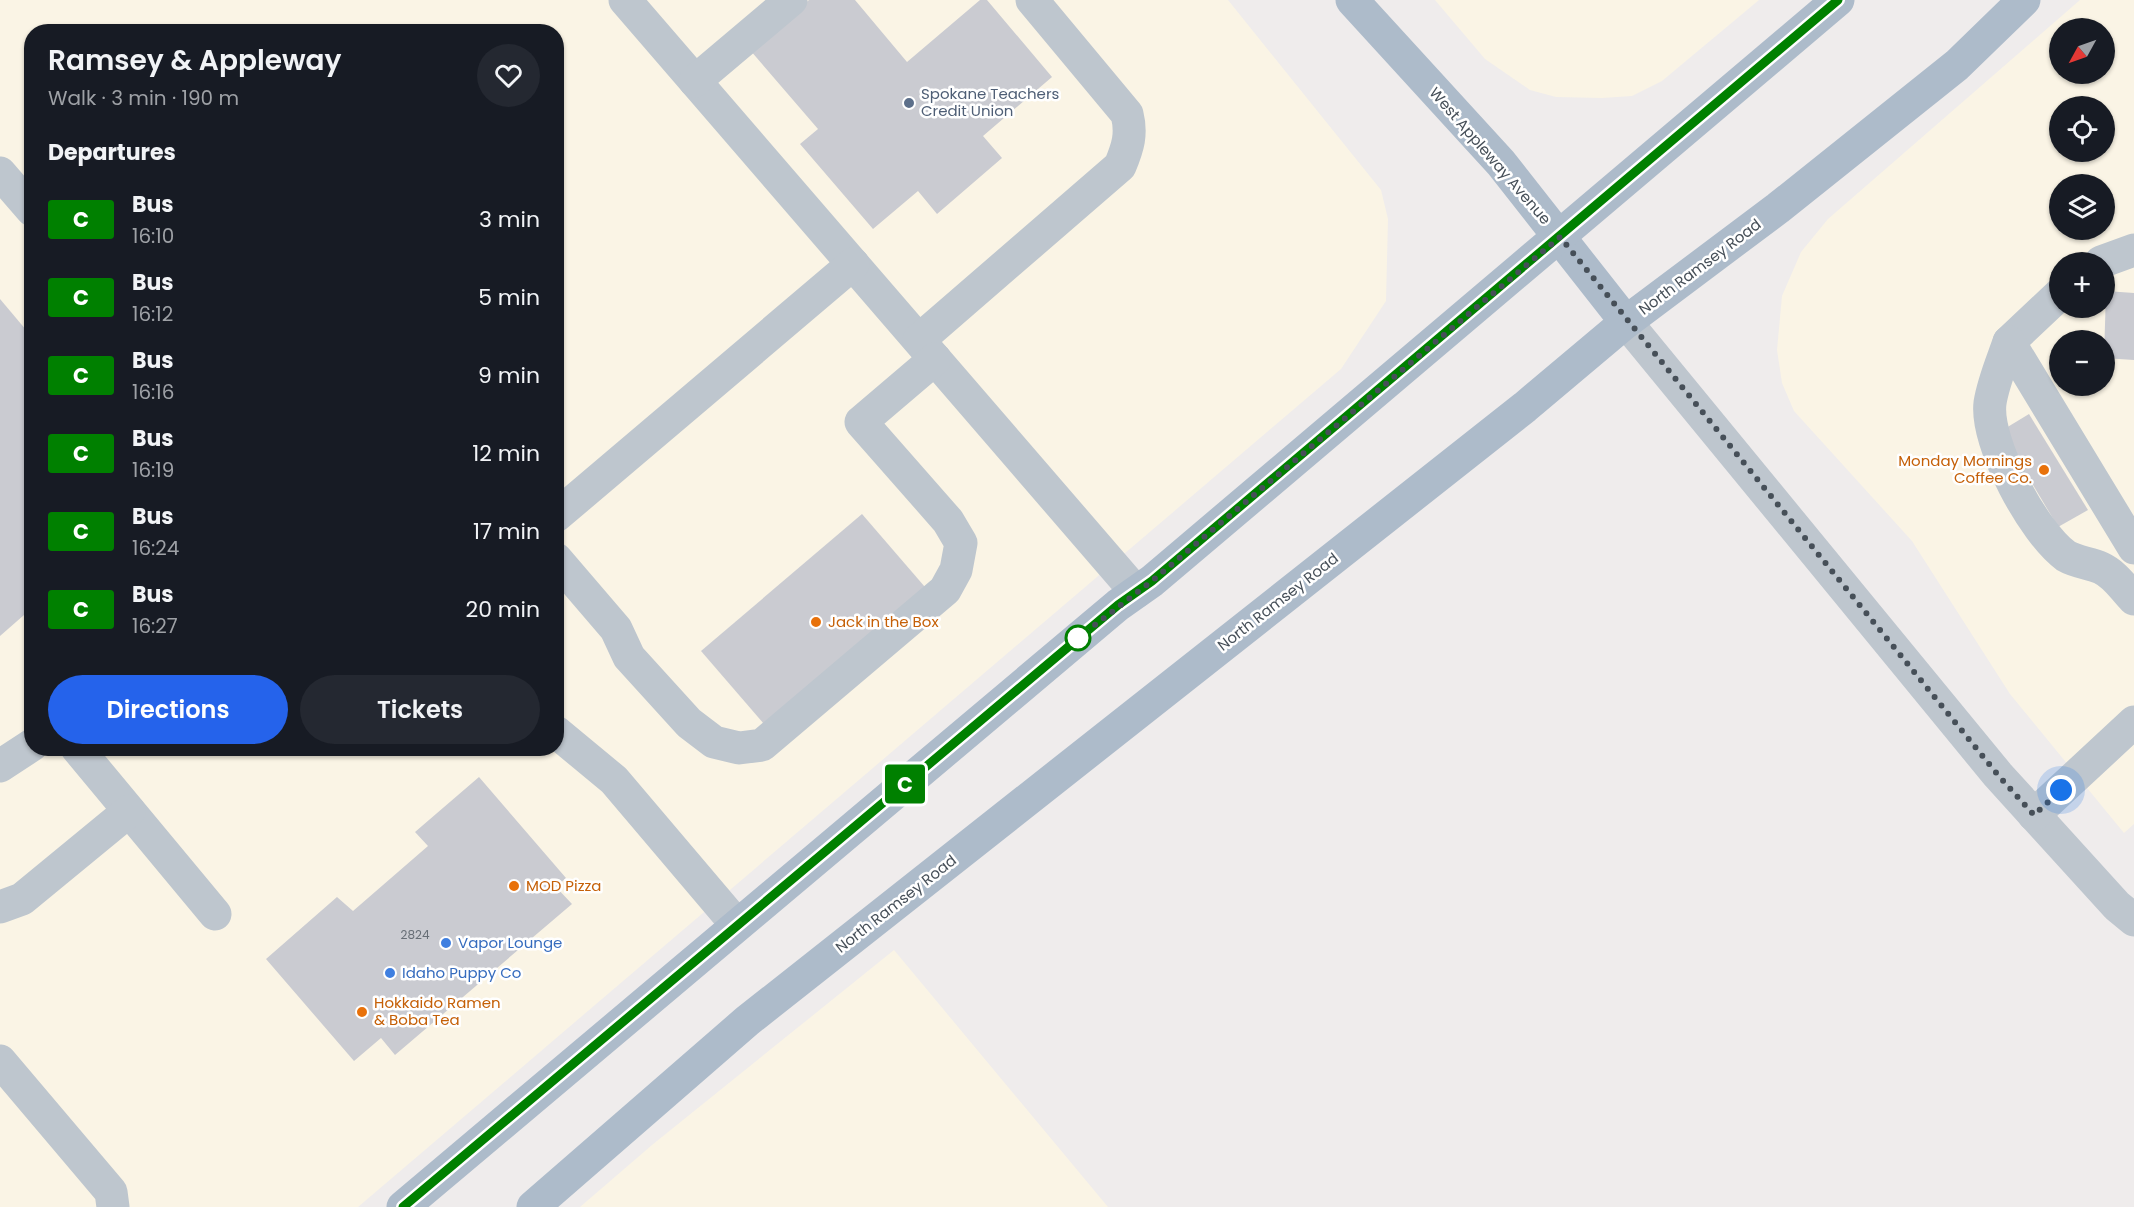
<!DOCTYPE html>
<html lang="en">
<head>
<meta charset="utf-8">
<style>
	body { margin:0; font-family:Poppins,sans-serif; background:#242831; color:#f1f3f6; height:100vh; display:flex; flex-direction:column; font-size:22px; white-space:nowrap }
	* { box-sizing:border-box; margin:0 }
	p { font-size:20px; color:#9ea1a6 }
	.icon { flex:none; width:33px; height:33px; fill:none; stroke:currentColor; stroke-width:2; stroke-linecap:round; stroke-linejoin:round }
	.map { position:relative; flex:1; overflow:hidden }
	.sheet { position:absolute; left:24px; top:24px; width:540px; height:732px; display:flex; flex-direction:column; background:#171b24; border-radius:24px; box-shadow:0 2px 4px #0004 }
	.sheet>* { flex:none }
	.badge { padding:0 12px; border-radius:4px; font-size:21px; line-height:39px }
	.needle { width:39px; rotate:230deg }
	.buttons { position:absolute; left:2049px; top:18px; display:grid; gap:12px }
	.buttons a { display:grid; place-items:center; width:66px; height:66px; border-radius:50%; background:#171b24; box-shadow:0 2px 4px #0004; font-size:30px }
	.you { position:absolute; width:30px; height:30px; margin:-15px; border:4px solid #fff; border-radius:50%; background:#1a73e8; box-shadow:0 0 0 9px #1a73e833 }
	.map>.badge { position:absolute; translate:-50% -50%; box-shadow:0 0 0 3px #fff }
	h2 { padding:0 24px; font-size:22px; line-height:54px }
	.round { display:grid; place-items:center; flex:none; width:63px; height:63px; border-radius:32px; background:#242831 }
	.headline { display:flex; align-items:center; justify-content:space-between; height:102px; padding:0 24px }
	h1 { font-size:28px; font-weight:600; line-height:45px }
	.cta { display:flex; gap:12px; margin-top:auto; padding:12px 24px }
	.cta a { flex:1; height:69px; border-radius:36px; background:#2563eb; color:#fff; font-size:24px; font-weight:600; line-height:69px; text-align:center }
	.cta a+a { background:#242831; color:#f1f3f6 }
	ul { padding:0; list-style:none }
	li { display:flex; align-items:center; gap:18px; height:78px; padding:0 24px }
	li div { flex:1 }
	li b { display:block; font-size:22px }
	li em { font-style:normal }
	li .badge { min-width:66px; font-weight:700; text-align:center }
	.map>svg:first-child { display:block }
	.commercial { fill:#faf4e5; fill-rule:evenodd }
	.building { fill:#cacbd1 }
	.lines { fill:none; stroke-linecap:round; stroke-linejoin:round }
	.minor { stroke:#bec6ce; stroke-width:33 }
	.major { stroke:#adbbca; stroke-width:33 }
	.line-casing { stroke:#fff; stroke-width:14 }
	.line { stroke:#008000; stroke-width:9 }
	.walk { stroke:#464f58; stroke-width:6; stroke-dasharray:0 10.8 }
	.service-dot { fill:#5c6f8a; stroke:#fff; stroke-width:2 }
	.food-dot { fill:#e8710a; stroke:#fff; stroke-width:2 }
	.stop-dot { fill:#fff; stroke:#008000; stroke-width:3 }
	.shop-dot { fill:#3f7fe0; stroke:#fff; stroke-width:2 }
	.labels { text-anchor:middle; stroke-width:5; stroke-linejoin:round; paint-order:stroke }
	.number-label { font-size:12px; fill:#676e76 }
	.service-label { font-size:15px; fill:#4e5e75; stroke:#fff; text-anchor:start }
	.street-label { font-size:15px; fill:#464f58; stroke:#fff }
	.food-label { font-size:15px; fill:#c56008; stroke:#fff; text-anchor:start }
	.shop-label { font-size:15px; fill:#366cbe; stroke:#fff; text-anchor:start }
</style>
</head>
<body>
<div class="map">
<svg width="2134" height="1207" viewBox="0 0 2134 1207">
	<rect width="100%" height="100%" fill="#efecec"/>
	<!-- commercial -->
	<g class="commercial">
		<path d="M0,0H1228L1381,190L1388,219L1386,301L1341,369L358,1207H0ZM32,32H556V748H32Z"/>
		<path d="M1435,0H1759L1662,81L1632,96L1602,98L1556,97L1530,90L1485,59Z"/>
		<path d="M2080,0H2134V824L2124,833L2010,694L1912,541L1794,411L1782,383L1777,350L1782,296L1801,252L1828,219ZM2060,28H2104V74H2060ZM2060,106H2104V152H2060ZM2060,184H2104V230H2060ZM2060,262H2104V308H2060ZM2060,340H2104V386H2060Z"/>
		<path d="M894,950L1108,1207H580L652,1145Z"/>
	</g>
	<!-- building -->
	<g class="building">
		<path d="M809,0H855L907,62L980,0H987L1052,77L983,136L1002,158L937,214L918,191L873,229L800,144L818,129L750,50Z"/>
		<path d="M2106,291L2134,293V360L2104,358Z"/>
		<path d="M0,299L32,337V608L0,636Z"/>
		<path d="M2029,414L2088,510L2058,527L2001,431Z"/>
		<path d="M862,514L931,594L770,731L701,651Z"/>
		<path d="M479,777L566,878L556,887L572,904L395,1055L381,1038L354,1061L266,959L337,897L353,911L428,846L415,832Z"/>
	</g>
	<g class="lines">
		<!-- minor -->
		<g class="minor">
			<path d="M625,0L1136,592"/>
			<path d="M695,81L791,0"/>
			<path d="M0,173L32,210"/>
			<path d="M2101,262L2134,250"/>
			<path d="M1626,322L1998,775L2117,906L2134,920"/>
			<path d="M919,340L1120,166C1128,147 1132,134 1127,114L1032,0"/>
			<path d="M2009,342L2060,294"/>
			<path d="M556,516L853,264"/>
			<path d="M2134,548L2009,342C2002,362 1993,383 1990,403C1985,443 2034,533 2066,556C2076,562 2090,563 2101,568C2116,575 2123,588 2134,599"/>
			<path d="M556,559L616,629L629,657L689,723L714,742L739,748L762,745L945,590L956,570L961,543L948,521L861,422L935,359"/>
			<path d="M556,732L614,780L737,925"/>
			<path d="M77,748L215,914"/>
			<path d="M0,766L32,745"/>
			<path d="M2034,815L2134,722"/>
			<path d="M0,907L22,899L129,811"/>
			<path d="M0,1061L111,1192L113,1207"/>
		</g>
		<!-- major -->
		<g class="major">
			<path d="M1352,0L1501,163L1626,322"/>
			<path d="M403,1207L1118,605L1152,581L1838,0"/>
			<path d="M533,1207L747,1021L1525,407L1626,322L1778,208L1957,65L2024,0"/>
		</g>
	</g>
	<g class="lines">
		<!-- line casing -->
		<g class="line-casing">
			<path id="line" d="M403,1207L1118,605L1152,581L1838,0"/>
		</g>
		<!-- line -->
		<use href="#line" class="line"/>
		<!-- walk -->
		<path class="walk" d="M1078,638L1152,581L1560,237L1998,775L2034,815L2061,790"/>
	</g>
	<!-- markers -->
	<circle class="service-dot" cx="909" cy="103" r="6"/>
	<g class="food-dot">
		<circle cx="2044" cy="470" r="6"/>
		<circle cx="816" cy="622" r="6"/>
		<circle cx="514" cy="886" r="6"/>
		<circle cx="362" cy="1012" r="6"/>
	</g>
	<circle class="stop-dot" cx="1078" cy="638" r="12"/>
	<g class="shop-dot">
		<circle cx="446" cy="943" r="6"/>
		<circle cx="390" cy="973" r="6"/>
	</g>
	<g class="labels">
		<!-- number labels -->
		<g class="number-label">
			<text x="415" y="939">2824</text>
		</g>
		<!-- service labels -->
		<g class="service-label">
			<text x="921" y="99">Spokane Teachers<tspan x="921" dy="17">Credit Union</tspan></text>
		</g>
		<!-- street labels -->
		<g class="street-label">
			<text transform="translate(1490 156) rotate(49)" y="5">West Appleway Avenue</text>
			<text transform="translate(1700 267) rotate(-37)" y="5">North Ramsey Road</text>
			<text transform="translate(1278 602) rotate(-38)" y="5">North Ramsey Road</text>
			<text transform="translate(896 904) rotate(-38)" y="5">North Ramsey Road</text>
		</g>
		<!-- food labels -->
		<g class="food-label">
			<text x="2032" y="466" text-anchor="end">Monday Mornings<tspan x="2032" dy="17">Coffee Co.</tspan></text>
			<text x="828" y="627">Jack in the Box</text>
			<text x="526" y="891">MOD Pizza</text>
			<text x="374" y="1008">Hokkaido Ramen<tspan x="374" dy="17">&amp; Boba Tea</tspan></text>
		</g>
		<!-- shop labels -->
		<g class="shop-label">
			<text x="458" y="948">Vapor Lounge</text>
			<text x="402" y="978">Idaho Puppy Co</text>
		</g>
	</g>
</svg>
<div class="buttons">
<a><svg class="needle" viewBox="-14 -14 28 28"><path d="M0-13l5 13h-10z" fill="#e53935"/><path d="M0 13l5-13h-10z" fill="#9ea1a6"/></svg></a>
<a><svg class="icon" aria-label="locate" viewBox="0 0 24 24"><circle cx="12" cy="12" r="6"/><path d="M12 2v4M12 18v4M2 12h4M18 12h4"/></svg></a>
<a><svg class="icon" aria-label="layers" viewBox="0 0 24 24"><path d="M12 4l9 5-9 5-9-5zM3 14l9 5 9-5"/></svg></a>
<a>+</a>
<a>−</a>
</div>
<div class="you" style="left:2061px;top:790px"></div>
<b class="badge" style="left:905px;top:784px;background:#008000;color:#fff">C</b>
<section class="sheet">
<div class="headline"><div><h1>Ramsey &amp; Appleway</h1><p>Walk · 3 min · 190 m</p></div><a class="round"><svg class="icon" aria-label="heart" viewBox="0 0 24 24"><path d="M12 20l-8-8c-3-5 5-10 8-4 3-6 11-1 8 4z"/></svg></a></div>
<h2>Departures</h2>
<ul>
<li><span class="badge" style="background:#008000;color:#fff">C</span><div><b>Bus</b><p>16:10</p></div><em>3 min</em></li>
<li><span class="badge" style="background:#008000;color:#fff">C</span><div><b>Bus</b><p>16:12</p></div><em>5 min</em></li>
<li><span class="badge" style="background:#008000;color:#fff">C</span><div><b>Bus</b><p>16:16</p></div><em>9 min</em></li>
<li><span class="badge" style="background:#008000;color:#fff">C</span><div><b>Bus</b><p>16:19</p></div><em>12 min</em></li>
<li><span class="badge" style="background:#008000;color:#fff">C</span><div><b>Bus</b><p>16:24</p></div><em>17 min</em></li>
<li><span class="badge" style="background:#008000;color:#fff">C</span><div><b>Bus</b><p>16:27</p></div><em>20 min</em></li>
</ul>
<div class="cta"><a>Directions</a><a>Tickets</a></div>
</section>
</div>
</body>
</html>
